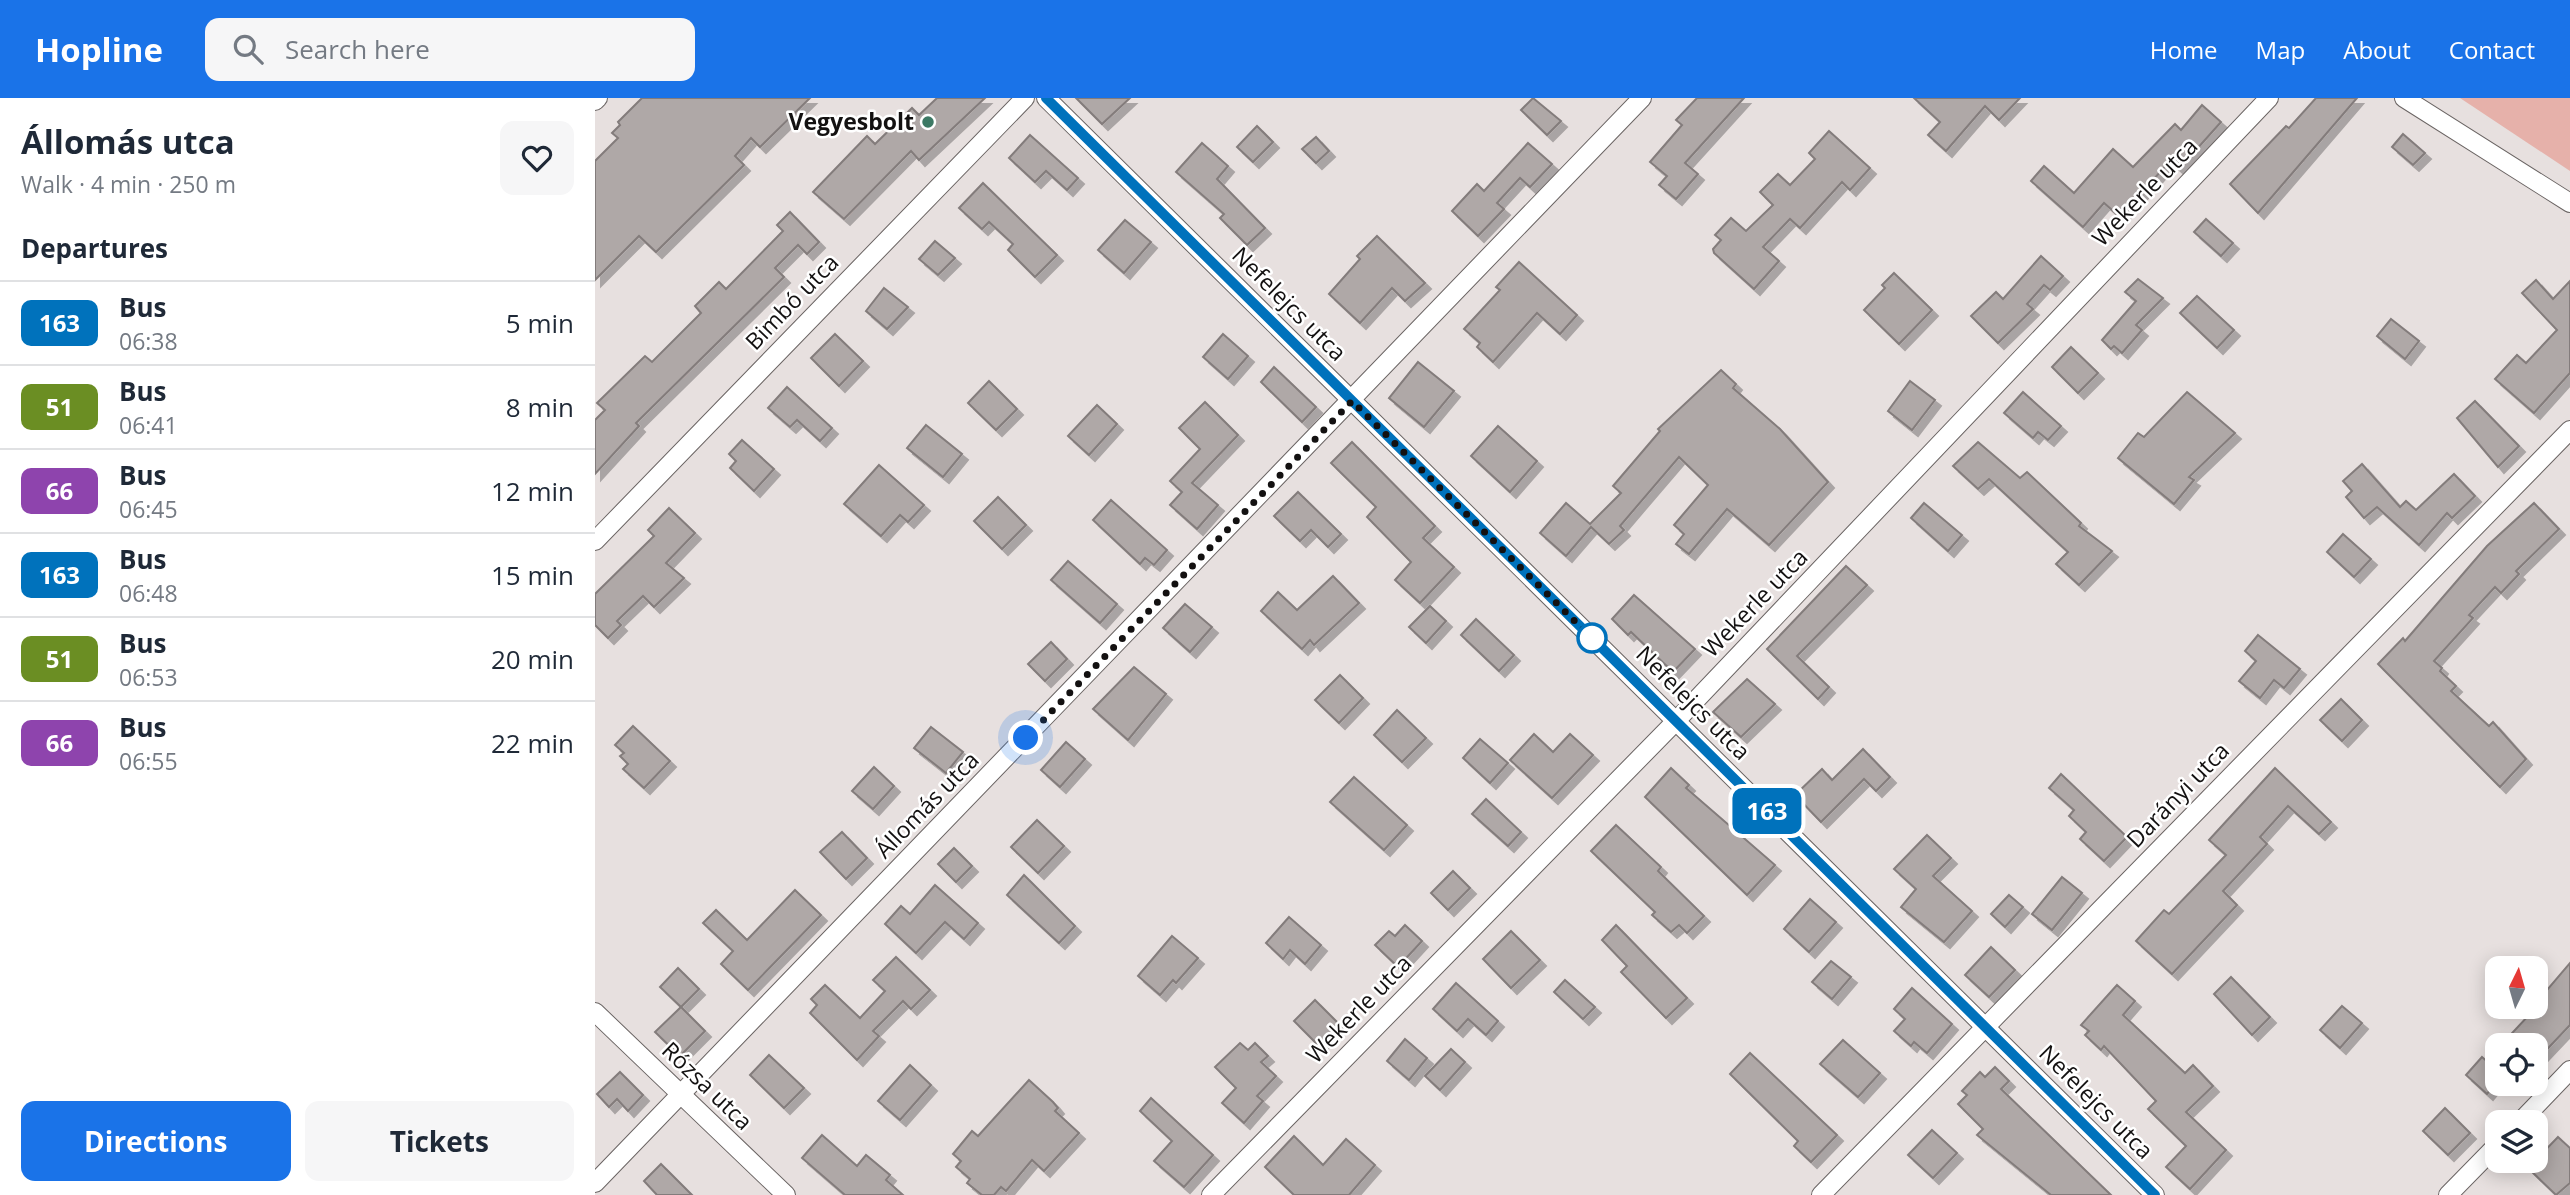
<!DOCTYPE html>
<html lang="en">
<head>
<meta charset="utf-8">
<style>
	body { margin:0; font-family:"Open Sans",sans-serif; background:#f6f6f7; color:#1f2937; height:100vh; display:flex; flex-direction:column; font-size:26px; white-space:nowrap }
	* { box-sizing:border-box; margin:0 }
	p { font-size:23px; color:#747a83 }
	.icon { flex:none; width:38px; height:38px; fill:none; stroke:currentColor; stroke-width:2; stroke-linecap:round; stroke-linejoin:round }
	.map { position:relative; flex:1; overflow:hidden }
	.sheet { display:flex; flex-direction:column; background:#fff; width:595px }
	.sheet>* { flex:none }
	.badge { padding:0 14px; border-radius:10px; font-size:24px; line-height:46px }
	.needle { width:46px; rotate:5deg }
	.controls { position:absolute; left:1890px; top:858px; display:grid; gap:14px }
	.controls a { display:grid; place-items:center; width:63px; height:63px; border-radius:14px; background:#fff; box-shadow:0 4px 18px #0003; font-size:35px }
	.you { position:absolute; width:35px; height:35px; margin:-18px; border:5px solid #fff; border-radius:50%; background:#1a73e8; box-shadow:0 0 0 10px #1a73e833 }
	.map>.badge { position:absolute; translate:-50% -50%; box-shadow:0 0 0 4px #fff }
	h2 { padding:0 21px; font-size:26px; line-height:63px }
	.round { display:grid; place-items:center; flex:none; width:74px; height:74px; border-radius:14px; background:#f6f6f7 }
	.overview { display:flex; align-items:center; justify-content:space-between; height:119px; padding:0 21px }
	h1 { font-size:33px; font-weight:700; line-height:52px }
	.button { display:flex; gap:14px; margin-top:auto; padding:14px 21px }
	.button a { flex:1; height:80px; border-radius:14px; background:#1a73e8; color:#fff; font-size:28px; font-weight:700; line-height:80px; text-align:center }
	.button a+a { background:#f6f6f7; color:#1f2937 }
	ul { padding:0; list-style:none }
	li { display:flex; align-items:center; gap:21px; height:84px; padding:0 21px; border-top:2px solid #e0e1e3 }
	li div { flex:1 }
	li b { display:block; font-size:26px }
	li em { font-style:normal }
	li .badge { min-width:77px; font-weight:700; text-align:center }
	header { display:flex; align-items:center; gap:42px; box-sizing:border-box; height:98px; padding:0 35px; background:#1a73e8; color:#fff }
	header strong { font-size:33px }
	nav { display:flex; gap:38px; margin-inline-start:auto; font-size:24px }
	.search { width:490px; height:63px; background:#f6f6f7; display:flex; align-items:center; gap:18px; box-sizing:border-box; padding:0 24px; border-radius:14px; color:#747a83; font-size:26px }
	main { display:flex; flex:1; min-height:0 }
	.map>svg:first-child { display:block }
	.green { fill:#e6b1aa }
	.building { fill:#afa8a7; stroke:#837c7b; stroke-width:2; filter:url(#shadow) }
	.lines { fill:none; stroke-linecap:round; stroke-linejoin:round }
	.street-casing { stroke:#6a6463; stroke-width:20 }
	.street { stroke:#fff; stroke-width:18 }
	.line-casing { stroke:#fff; stroke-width:16 }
	.line { stroke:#0072bc; stroke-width:10 }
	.walk { stroke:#131111; stroke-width:7; stroke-dasharray:0 12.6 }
	.poi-dot { fill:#3c7964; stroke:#fff; stroke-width:2.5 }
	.stop-dot { fill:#fff; stroke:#0072bc; stroke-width:3.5 }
	.labels { text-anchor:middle; stroke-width:5; stroke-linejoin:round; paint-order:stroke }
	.poi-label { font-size:23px; font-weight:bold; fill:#131111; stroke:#fff; text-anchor:end }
	.street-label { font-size:23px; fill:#131111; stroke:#fff }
</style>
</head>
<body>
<header>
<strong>Hopline</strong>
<div class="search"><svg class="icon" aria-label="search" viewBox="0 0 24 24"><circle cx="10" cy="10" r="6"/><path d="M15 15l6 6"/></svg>Search here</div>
<nav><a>Home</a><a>Map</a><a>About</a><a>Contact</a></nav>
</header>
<main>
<section class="sheet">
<div class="overview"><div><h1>Állomás utca</h1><p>Walk · 4 min · 250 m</p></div><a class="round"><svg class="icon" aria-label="heart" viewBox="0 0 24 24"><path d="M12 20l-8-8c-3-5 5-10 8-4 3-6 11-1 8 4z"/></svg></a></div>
<h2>Departures</h2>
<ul>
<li><span class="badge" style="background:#0072bc;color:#fff">163</span><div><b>Bus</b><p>06:38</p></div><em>5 min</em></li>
<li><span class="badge" style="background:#6b8e23;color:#fff">51</span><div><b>Bus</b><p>06:41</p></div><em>8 min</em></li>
<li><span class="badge" style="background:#8e44ad;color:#fff">66</span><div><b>Bus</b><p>06:45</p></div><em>12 min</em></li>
<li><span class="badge" style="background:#0072bc;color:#fff">163</span><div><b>Bus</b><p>06:48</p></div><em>15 min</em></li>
<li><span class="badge" style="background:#6b8e23;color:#fff">51</span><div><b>Bus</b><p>06:53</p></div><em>20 min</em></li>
<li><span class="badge" style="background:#8e44ad;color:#fff">66</span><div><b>Bus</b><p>06:55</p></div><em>22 min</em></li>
</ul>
<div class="button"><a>Directions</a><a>Tickets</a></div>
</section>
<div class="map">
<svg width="1975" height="1097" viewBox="0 0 1975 1097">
	<defs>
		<filter id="shadow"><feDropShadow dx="6" dy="6" stdDeviation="0" flood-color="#0004"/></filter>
	</defs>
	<rect width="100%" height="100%" fill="#e7e0df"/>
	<!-- green -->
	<path class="green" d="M1865,0H1975V73Z"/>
	<!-- building -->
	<g class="building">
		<path d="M47,0H215L165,49L156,40L140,58L149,67L61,154L44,138L0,182V63L23,40L17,35L25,27L23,24Z"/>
		<path d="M342,0H390L324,62L316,53L249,121L218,94L272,38L280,46L317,10L324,17Z"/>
		<path d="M481,0H535L507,26Z"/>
		<path d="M938,0L966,23L952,37L926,12Z"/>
		<path d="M1102,0H1149L1090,65L1103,76L1081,101L1064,87L1072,78L1055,64L1087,27L1081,22Z"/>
		<path d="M1319,0H1425L1404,22L1390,8L1351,53L1333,37L1345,24Z"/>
		<path d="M1721,0H1762L1663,115L1635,86L1691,28L1694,30Z"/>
		<path d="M1607,7L1626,24L1584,71L1575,63L1525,119L1509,105L1488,129L1436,83L1449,68L1479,95L1518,51L1538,69L1580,26L1586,32Z"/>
		<path d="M662,28L678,44L658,64L642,49Z"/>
		<path d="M1234,33L1275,70L1255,92L1247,84L1205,130L1195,121L1168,149L1184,163L1159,191L1119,155L1118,151L1126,142L1120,137L1136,120L1151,133L1178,107L1165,94L1183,76L1195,87L1220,61L1214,55Z"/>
		<path d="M1808,36L1830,55L1818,67L1797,49Z"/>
		<path d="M435,37L483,80L472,92L451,73L440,84L414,60Z"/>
		<path d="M721,39L734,53L721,65L707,51Z"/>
		<path d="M607,45L633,68L622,81L670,130L652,147L625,120L629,116L581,74Z"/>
		<path d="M933,45L957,66L935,89L925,80L902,105L909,111L883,138L857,113L882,86L889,93Z"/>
		<path d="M388,85L462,157L440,179L413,152L418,146L394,124L387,131L364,110Z"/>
		<path d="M195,114L224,144L212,156L203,147L180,170L189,179L41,325L44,328L0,376V322L10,312L2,305L50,258L57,264L106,215L100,208L124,184L131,191L188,133L182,127Z"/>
		<path d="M1611,121L1638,145L1626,158L1599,134Z"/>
		<path d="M530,122L556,144L529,175L503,152Z"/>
		<path d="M782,138L830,185L810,203L797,190L765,225L734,196L765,161L762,158Z"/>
		<path d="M340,143L360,160L343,177L324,161Z"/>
		<path d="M1446,158L1468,178L1455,192L1449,187L1432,206L1438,211L1403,245L1376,218L1401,194L1408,201Z"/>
		<path d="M924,164L982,217L965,236L942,215L898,264L882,249L885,245L869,231L905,192L901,189Z"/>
		<path d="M1299,175L1337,212L1304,246L1269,212L1290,190L1287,187Z"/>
		<path d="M1543,181L1568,200L1541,227L1547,232L1527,255L1519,248L1516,251L1507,242L1541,203L1530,194Z"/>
		<path d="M1941,182L1958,201L1975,183V275L1939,315L1900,281L1922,257L1931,265L1962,232L1927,195Z"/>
		<path d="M289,190L313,209L292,231L271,213Z"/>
		<path d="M1602,198L1639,232L1622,250L1585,215Z"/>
		<path d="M1796,221L1824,243L1810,261L1782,238Z"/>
		<path d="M240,236L268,263L244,288L216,260Z"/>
		<path d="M628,236L653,258L633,281L608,259Z"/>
		<path d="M1476,249L1503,275L1483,295L1457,269Z"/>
		<path d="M823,264L859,293L829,329L794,300Z"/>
		<path d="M679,269L721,309L707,324L666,284Z"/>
		<path d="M1126,272L1141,286L1138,290L1185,331L1233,384L1174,447L1132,411L1094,456L1081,446L1089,436L1079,427L1113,387L1084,359L1025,428L1029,432L1014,446L996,429L971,458L945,435L971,405L995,426L1026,395L1018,388L1065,333L1063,331Z"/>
		<path d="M394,283L422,311L401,332L373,305Z"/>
		<path d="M1315,283L1340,302L1317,332L1293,313Z"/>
		<path d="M192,289L237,330L225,343L202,322L195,329L173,310Z"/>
		<path d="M1428,294L1466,328L1453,342L1443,334L1438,340L1409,315Z"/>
		<path d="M1592,294L1640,335L1594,379L1599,382L1579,406L1523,360L1543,335L1549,339Z"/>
		<path d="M1880,303L1924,348L1903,369L1862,320Z"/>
		<path d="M610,304L643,337L597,385L623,407L602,431L575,407L587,394L575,383L605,351L584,330Z"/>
		<path d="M502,307L522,326L494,357L473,338Z"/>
		<path d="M331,327L367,356L348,379L312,350Z"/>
		<path d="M903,328L942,363L915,394L876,358Z"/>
		<path d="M147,342L179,371L159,393L135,370L141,363L134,356Z"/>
		<path d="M757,344L840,428L828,440L859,469L825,505L800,482L816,464L772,419L781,409L736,365Z"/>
		<path d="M1383,344L1425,380L1432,374L1486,425L1484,428L1517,453L1484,487L1461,466L1473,454L1394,381L1383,391L1358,368Z"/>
		<path d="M1767,366L1805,409L1811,403L1821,412L1859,376L1880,398L1857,420L1852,415L1824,447L1782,409L1769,420L1751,399L1757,393L1748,383Z"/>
		<path d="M284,367L329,407L313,424L305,417L286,438L249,406Z"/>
		<path d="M703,394L746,436L733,449L716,432L705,443L679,418Z"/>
		<path d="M403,399L431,427L407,451L379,423Z"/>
		<path d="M516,402L572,452L559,467L550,460L545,466L498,422Z"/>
		<path d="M1329,405L1367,437L1353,453L1316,420Z"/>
		<path d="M1939,405L1964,431L1921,473L1924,476L1906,495L1900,489L1874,517L1878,520L1839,563L1847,570L1845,573L1861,588L1856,593L1894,628L1898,624L1931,661L1905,689L1783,566L1808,540L1810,543L1892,448Z"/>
		<path d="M74,410L100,435L71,465L89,480L59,509L48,498L22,523L26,527L13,540L0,527V496L59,438L53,432Z"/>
		<path d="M1748,436L1776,461L1759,479L1732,454Z"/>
		<path d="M473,463L522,506L505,525L456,482Z"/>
		<path d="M1251,468L1272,487L1202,558L1234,589L1223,601L1172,551Z"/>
		<path d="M738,478L764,505L719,547L715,542L707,551L666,513L683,494L702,512Z"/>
		<path d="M1039,497L1100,551L1078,574L1036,534L1033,537L1017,521Z"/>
		<path d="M590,506L617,529L595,554L568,530Z"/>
		<path d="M835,508L851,523L831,545L814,529Z"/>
		<path d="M881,521L919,557L904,573L866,537Z"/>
		<path d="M1663,537L1705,571L1689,590L1679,582L1665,600L1644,583L1661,563L1650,553Z"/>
		<path d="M456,544L472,561L450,583L433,566Z"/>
		<path d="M539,569L571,596L533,642L498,611Z"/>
		<path d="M745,577L768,600L744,625L720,602Z"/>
		<path d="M1152,581L1180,606L1146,639L1118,614Z"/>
		<path d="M1746,601L1767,622L1747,643L1725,622Z"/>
		<path d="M802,612L831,640L807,664L779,637Z"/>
		<path d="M38,628L75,663L49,690L28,671L33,666L25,658L29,655L20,647Z"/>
		<path d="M336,629L368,654L351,675L319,650Z"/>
		<path d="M939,636L958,654L975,636L998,657L957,700L915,662Z"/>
		<path d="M885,641L913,665L895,685L868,660Z"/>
		<path d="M471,644L490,661L465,689L446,672Z"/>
		<path d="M1268,651L1295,679L1281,693L1269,681L1226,724L1200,697L1227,671L1237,682Z"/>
		<path d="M279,669L299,688L278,711L257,693Z"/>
		<path d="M1076,670L1094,687L1091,690L1180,767L1152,797L1050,699Z"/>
		<path d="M1680,670L1736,724L1724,736L1693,708L1665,739L1672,746L1628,793L1642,807L1577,876L1541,843L1569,812L1574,816L1631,757L1614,742Z"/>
		<path d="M1466,676L1532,739L1509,763L1485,741L1491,734L1474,718L1479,712L1454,690Z"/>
		<path d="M759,679L812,727L789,752L735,704Z"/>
		<path d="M891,701L926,734L913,748L877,716Z"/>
		<path d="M442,722L469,748L443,775L416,749Z"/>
		<path d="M1021,727L1066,769L1063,773L1109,818L1092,835L1084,827L1076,834L1057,817L1060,814L996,753Z"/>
		<path d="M247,734L272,760L251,781L225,754Z"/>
		<path d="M1332,737L1356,760L1338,778L1377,813L1349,844L1306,809L1321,791L1299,771Z"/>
		<path d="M359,750L377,768L361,784L343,766Z"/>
		<path d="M858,773L875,790L853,812L836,795Z"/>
		<path d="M429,777L480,828L464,845L412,797Z"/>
		<path d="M1467,779L1487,795L1457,832L1437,816Z"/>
		<path d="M340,787L383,825L369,841L350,824L321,855L290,826L306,808L315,816Z"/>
		<path d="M200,792L226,817L153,892L126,866L138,853L108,825L121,812L152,842Z"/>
		<path d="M1414,797L1428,809L1410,829L1396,816Z"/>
		<path d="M1215,801L1241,824L1214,854L1189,831Z"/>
		<path d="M694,819L726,847L710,866L695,852L688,861L671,845Z"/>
		<path d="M810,827L827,843L803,869L780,847L794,833L800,838Z"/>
		<path d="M1021,827L1092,900L1071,920L1026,874L1032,868L1007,842Z"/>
		<path d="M916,833L945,862L916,890L888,861Z"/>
		<path d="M577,838L603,860L581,885L578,882L565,897L543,878Z"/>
		<path d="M1396,849L1420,872L1394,899L1370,877Z"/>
		<path d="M301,859L335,892L316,911L308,903L278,933L284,938L262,962L215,915L222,907L216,901L230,887L265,920L290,893L278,882Z"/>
		<path d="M1236,863L1256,879L1237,901L1217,884Z"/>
		<path d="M1975,865V927L1941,963V946L1906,947L1948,902L1946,899Z"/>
		<path d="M83,870L104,891L86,909L65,889Z"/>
		<path d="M1636,879L1675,919L1657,937L1619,896Z"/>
		<path d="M970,882L1000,909L988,921L959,894Z"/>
		<path d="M861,885L903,923L891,937L873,921L862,933L838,911Z"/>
		<path d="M1522,887L1540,903L1528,917L1590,975L1598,967L1618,988L1591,1014L1631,1052L1595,1091L1571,1069L1591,1048L1553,1011L1561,1003L1509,948L1506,952L1490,937L1494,933L1486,927Z"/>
		<path d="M1317,890L1357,926L1332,955L1319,944L1316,948L1299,933L1310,921L1299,911Z"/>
		<path d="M720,902L745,927L724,948L699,923Z"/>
		<path d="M1747,908L1767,925L1745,950L1725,932Z"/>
		<path d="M86,909L110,933L85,958L60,934Z"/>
		<path d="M810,941L832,960L814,982L792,963Z"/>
		<path d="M1248,942L1285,975L1263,999L1225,966Z"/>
		<path d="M645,945L653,952L660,945L673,958L666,964L681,978L662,998L668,1003L649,1025L627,1005L641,990L620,969Z"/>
		<path d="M856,951L870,964L845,992L830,978Z"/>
		<path d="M1155,955L1242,1037L1216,1064L1199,1048L1203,1043L1135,976Z"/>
		<path d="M174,957L209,990L189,1010L155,977Z"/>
		<path d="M1887,959L1902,972V984L1892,996L1871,977Z"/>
		<path d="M315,967L336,987L305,1022L283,1003Z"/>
		<path d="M1400,969L1414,983L1406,991L1516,1097H1456L1382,1037L1388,1031L1363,1006L1372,997L1367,993L1385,974L1390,979Z"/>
		<path d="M25,974L48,997L33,1013L22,1001L14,1009L2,996Z"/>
		<path d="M434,982L458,1004L463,1010L460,1013L484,1035L449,1073L437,1062L411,1093L406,1089L399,1097H387L372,1085L375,1081L361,1069L366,1063L358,1056L377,1033L383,1038Z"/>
		<path d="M556,1000L618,1057L589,1089L559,1063L577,1043L545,1013Z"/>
		<path d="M1850,1010L1875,1035L1853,1057L1828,1033Z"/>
		<path d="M1337,1032L1362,1055L1338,1080L1313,1057Z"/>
		<path d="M227,1037L262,1068L271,1057L295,1077L291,1082L308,1097H250L207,1060Z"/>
		<path d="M699,1038L728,1067L751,1041L780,1067L754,1097H699L670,1069Z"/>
		<path d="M1963,1039L1975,1050V1085L1961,1097L1933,1070Z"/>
		<path d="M66,1066L97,1097H62L49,1083Z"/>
	</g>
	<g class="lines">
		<!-- street casing -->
		<g class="street-casing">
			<g id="street">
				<path d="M451,0L1560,1097"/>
				<path d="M1809,0L1975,105"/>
				<path d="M0,3L3,0"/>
				<path d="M0,443L430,0"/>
				<path d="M0,914L191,1097"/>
				<path d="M1925,1024L1975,972"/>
				<path d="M0,1085L1047,0"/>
				<path d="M616,1097L1081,623L1674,0"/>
				<path d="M1226,1097L1975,332"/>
				<path d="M1853,1097L1902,1047"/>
			</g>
		</g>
		<!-- street -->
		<use href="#street" class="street"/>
	</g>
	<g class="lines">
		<!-- line casing -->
		<g class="line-casing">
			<path id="line" d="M451,0L1560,1097"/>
		</g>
		<!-- line -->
		<use href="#line" class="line"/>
		<!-- walk -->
		<path class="walk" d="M431,640L757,303L1005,548L997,540"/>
	</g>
	<!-- markers -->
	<circle class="poi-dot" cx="333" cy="24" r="7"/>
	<circle class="stop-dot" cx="997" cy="540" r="14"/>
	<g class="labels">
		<!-- poi labels -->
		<g class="poi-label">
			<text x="319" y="32">Vegyesbolt</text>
		</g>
		<!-- street labels -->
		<g class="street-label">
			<text transform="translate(1550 94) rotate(-46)" y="8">Wekerle utca</text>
			<text transform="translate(197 204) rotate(-46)" y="8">Bimbó utca</text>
			<text transform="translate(694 206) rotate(45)" y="8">Nefelejcs utca</text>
			<text transform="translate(1160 505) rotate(-46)" y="8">Wekerle utca</text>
			<text transform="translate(1098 605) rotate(45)" y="8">Nefelejcs utca</text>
			<text transform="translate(1583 697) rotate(-46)" y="8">Darányi utca</text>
			<text transform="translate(332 707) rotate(-46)" y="8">Állomás utca</text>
			<text transform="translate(764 911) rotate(-46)" y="8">Wekerle utca</text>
			<text transform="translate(112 988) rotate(44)" y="8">Rózsa utca</text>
			<text transform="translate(1501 1004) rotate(45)" y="8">Nefelejcs utca</text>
		</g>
	</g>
</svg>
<div class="controls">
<a><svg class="needle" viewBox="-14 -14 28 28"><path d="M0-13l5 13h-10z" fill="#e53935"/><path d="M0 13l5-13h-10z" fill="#747a83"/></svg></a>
<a><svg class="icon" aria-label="locate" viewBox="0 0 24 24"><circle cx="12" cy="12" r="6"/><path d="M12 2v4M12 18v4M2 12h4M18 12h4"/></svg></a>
<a><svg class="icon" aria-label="layers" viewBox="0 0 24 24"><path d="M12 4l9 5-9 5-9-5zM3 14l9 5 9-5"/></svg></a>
</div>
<div class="you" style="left:431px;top:640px"></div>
<b class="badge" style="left:1172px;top:713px;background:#0072bc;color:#fff">163</b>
</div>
</main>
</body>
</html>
